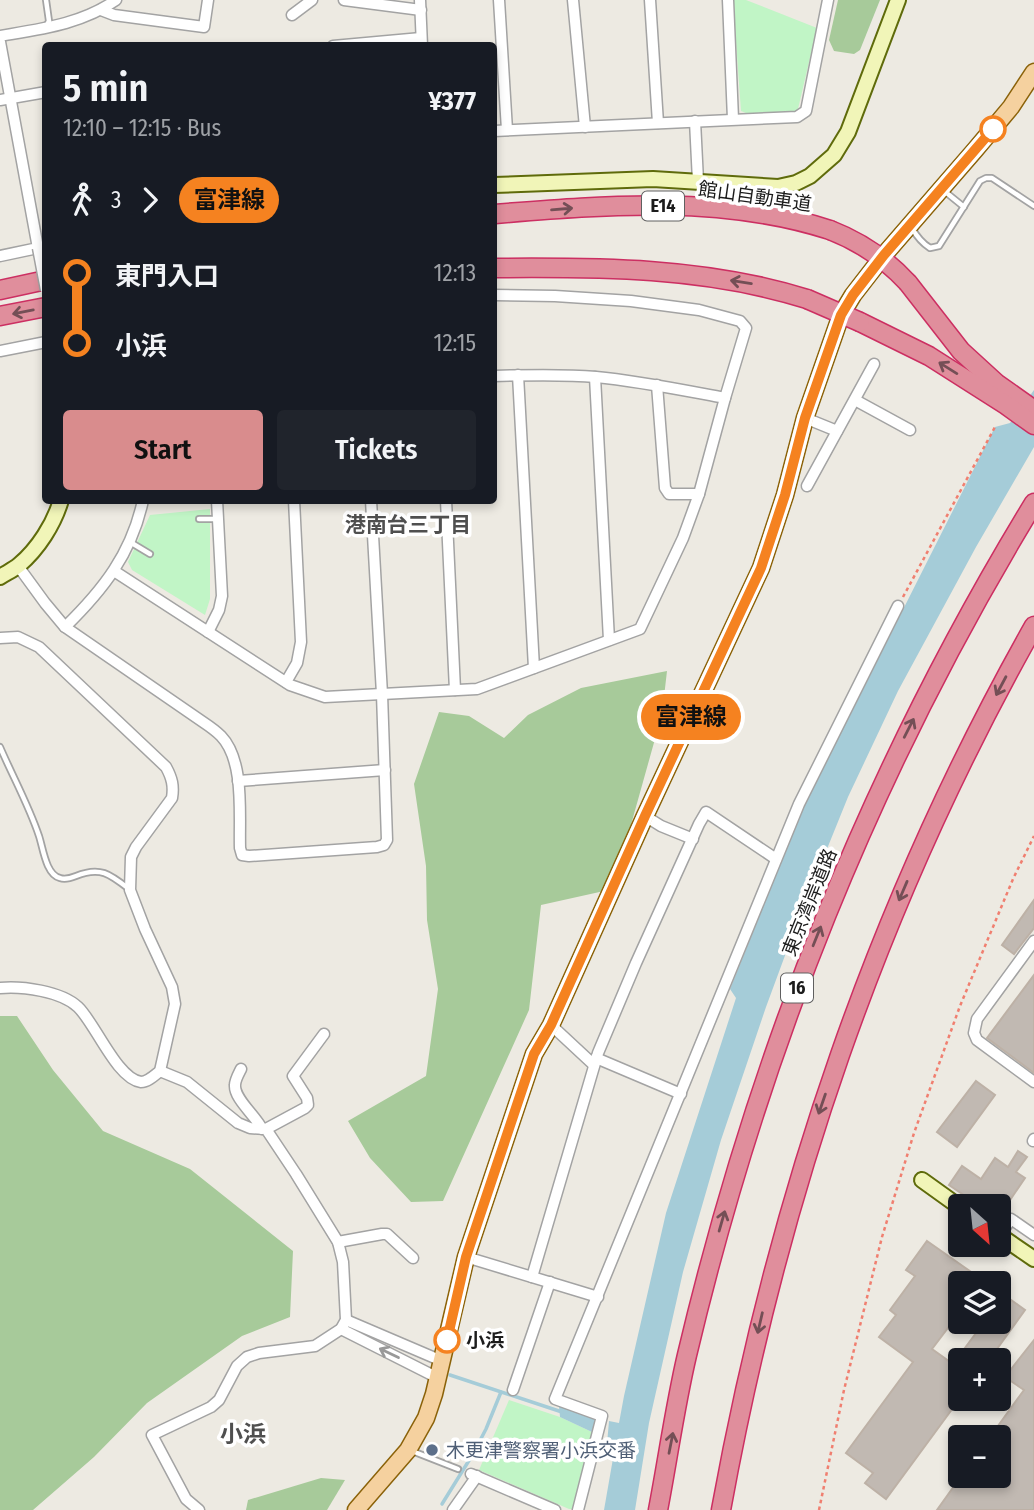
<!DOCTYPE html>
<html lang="en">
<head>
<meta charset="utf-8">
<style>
	body { margin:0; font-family:"Fira Sans Condensed","Noto Sans JP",sans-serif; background:#20242c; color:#f1f3f6; height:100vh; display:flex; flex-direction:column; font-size:26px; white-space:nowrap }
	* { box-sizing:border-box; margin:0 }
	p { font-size:23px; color:#9ea1a6 }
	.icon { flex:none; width:38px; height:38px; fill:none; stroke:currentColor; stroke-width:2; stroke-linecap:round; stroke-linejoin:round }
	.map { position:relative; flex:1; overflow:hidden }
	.sheet { position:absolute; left:42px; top:42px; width:455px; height:462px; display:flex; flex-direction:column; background:#171b24; border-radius:7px; box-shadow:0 4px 10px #0003 }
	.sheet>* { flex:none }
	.badge { padding:0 14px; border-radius:23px; font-size:24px; line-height:46px }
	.needle { width:46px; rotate:153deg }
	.controls { position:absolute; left:948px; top:1194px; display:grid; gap:14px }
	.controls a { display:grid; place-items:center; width:63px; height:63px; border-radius:7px; background:#171b24; box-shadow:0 4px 10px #0003; font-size:35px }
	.map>.badge { position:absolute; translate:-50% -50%; box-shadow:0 0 0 4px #fff }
	.legs { display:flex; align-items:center; gap:10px; height:77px; padding:0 21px; font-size:23px }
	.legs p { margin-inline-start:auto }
	.summary { display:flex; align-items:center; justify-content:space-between; height:119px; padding:0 21px }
	h1 { font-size:38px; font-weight:600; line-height:52px }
	.action { display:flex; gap:14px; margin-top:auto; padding:14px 21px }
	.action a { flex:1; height:80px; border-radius:7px; background:#d98c8d; color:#111; font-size:28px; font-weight:600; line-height:80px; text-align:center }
	.action a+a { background:#20242c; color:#f1f3f6 }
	ul { padding:0 21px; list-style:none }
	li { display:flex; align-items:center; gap:24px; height:70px; font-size:26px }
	li i { display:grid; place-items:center; width:10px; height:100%; margin:0 9px; background:currentColor }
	li i::after { content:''; width:18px; height:18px; margin:-9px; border:5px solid; border-radius:50%; background:#171b24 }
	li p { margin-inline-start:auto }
	li:first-child i { background:linear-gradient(#0000 50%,currentColor 0) }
	li:last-child i { background:linear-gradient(currentColor 50%,#0000 0) }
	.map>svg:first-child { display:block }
	.forest { fill:#a7ca9a }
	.park { fill:#c1f5c6 }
	.water { fill:#a5ccd8 }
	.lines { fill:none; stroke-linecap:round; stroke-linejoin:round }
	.stream { stroke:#a5ccd8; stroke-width:3.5 }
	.building { fill:#c1b9b2; stroke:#bdb1a6; stroke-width:2 }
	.lane-casing { stroke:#a3a3a3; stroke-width:8 }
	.street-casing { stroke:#a3a3a3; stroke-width:13 }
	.secondary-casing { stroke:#5f6b0b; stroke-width:18 }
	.primary-casing { stroke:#8b6209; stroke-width:19 }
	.highway-casing { stroke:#cc2f62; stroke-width:21 }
	.path { stroke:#f07f70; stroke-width:2.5; stroke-dasharray:3.5 3.5; stroke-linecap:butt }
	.lane { stroke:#fff; stroke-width:4.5 }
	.street { stroke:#fff; stroke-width:10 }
	.secondary { stroke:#f1f5b8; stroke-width:14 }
	.primary { stroke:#f5d19f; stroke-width:16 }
	.highway { stroke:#e08e9c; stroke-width:18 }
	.street-bridge-casing { stroke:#a3a3a3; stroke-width:13; stroke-linecap:butt }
	.highway-bridge-casing { stroke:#cc2f62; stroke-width:21; stroke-linecap:butt }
	.street-bridge { stroke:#fff; stroke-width:10 }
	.highway-bridge { stroke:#e08e9c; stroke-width:18 }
	.oneway { stroke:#744f56 }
	.oneway2 { stroke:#999 }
	.line-1-casing { stroke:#fff; stroke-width:16 }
	.line-1 { stroke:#f58220; stroke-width:10 }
	.stop-1-dot { fill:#fff; stroke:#f58220; stroke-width:3.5 }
	.service-dot { fill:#5c6f8a; stroke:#fff; stroke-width:2.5 }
	.labels { text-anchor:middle; stroke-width:7; stroke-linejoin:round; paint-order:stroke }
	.shield { fill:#fff; stroke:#606060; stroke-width:2 }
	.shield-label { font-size:18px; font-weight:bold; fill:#1c1c1c }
	.street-label { font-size:19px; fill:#1c1c1c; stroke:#fff }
	.stop-label { font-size:19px; font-weight:bold; fill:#1c1c1c; stroke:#fff; text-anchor:start }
	.service-label { font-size:19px; fill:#4e5e75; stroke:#fff; text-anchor:start }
	.neighbourhood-label { font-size:21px; font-weight:bold; fill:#4f4f4f; stroke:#fff }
	.quarter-label { font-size:23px; font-weight:bold; fill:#4f4f4f; stroke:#fff }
</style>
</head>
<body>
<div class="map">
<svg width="1034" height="1510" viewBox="0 0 1034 1510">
	<rect width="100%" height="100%" fill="#edeae2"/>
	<!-- forest -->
	<g class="forest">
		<path d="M838,0H880L860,50L854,54L834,51L829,40Z"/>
		<path d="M667,671L662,714L613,889L541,905L529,1010L443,1201L411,1202L370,1158L348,1121L426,1076L438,989L427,920L426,866L414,784L439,712L469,716L504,738L528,715L581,688Z"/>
		<path d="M0,1016H17L53,1070L103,1131L190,1169L293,1251L290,1317L242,1336L147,1403L94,1457L33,1510H0Z"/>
		<path d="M321,1478L345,1480L327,1510H246L248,1500Z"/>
	</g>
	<!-- park -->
	<g class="park">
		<path d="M733,0H746L817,28L798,109L794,113L751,115L741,111Z"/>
		<path d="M210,509V599L205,615L132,570L128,562L150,515Z"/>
		<path d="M509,1400L560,1417L592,1432L577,1506L574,1509H569L479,1470Z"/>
	</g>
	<!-- water -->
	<g class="water">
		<path d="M1034,390V447L976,547L898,691L848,797L797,923L766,1007L721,1140L683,1272L649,1423L635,1510H604L615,1447L607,1444L609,1421L619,1423L624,1396L666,1213L736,998L730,989L802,810L995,427L1010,423Z"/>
		<path d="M559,1406L596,1419L592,1432L560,1417Z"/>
	</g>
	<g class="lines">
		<!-- stream -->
		<g class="stream">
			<path d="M450,1375L562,1412"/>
			<path d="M442,1504L473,1454L486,1429L501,1392"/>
		</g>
	</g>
	<!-- building -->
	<g class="building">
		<path d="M1034,900V928L1014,954L1002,945Z"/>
		<path d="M1034,975V1073L987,1038Z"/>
		<path d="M976,1081L995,1095L957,1147L937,1132Z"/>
		<path d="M1018,1151L1027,1157L1016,1172L1025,1178L1006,1206H980L949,1185L962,1166L981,1179L995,1158L1008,1167Z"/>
		<path d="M927,1241L974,1274L968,1283H961V1293L949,1310L957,1316L932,1349L953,1364L985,1321H999V1302L1004,1295L1025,1310L989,1360H961V1397L886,1499L865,1483L873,1473L846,1453L913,1362L879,1337L896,1315L890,1310L915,1276L906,1270Z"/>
		<path d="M1034,1340V1510H937L962,1475H999V1437H990L1024,1390L1005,1377Z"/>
	</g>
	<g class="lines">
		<!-- lane casing -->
		<g class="lane-casing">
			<g id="lane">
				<path d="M46,0L49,21L47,25"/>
				<path d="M943,190L964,207"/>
				<path d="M912,228C917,237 922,243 930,248L939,246L980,181L986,178H992L1034,206"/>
				<path d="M199,519H217"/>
				<path d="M130,542L150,554"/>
				<path d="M0,747C13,777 29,806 39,836C43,848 46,875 60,878C65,880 71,878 76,876C100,866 110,874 129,889"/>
				<path d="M412,1451L458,1469"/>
			</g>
		</g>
		<!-- street casing -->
		<g class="street-casing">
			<g id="street">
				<path d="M344,0L421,10"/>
				<path d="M420,0L422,46"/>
				<path d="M499,0L507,130"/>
				<path d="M573,0L585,127"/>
				<path d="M650,0L658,123"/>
				<path d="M728,0L733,119"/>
				<path d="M101,10L114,15L204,27L208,0"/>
				<path d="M292,15L312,0"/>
				<path d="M0,36C41,29 82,24 116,0"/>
				<path d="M0,42L38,248L0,256"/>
				<path d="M333,46L421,38"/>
				<path d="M0,100L46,92"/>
				<path d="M695,121L698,181"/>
				<path d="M494,131L797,117L806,111L828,0"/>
				<path d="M0,351L46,342"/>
				<path d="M518,375L534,668"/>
				<path d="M494,376C527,375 563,374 596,377C639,381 682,390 725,398"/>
				<path d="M595,377L609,640"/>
				<path d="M657,385L665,488L669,494H699"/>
				<path d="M855,400L910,430"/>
				<path d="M805,418L837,431"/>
				<path d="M807,486L874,364"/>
				<path d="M446,500L455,690"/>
				<path d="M18,566L45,603L65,627L203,722C209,726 216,731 221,736C245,761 239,815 240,848L242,855L249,856L377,847L384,845L387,840L382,694L371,500"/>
				<path d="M114,571L290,685L325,697L477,689L640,629L683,538L699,494L725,398L746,328L740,321L699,310L631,301L555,296L494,295"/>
				<path d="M65,627C103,590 132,553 143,500"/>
				<path d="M208,632L219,610L222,596L217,500"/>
				<path d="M0,638L18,637L39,647L166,767C172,778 174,786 172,798L136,847L131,857L130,890L145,929L172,987L175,1004L160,1071C155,1075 148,1082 141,1082C117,1079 95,1023 78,1007C61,991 22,986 0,988"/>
				<path d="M286,682L297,663L301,642L294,500"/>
				<path d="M238,781L385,770"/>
				<path d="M645,816L661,826L693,839"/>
				<path d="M1034,941L977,1019L974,1033L977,1040L1034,1082"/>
				<path d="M551,1025L594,1065"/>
				<path d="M596,1058L681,1094"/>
				<path d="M241,1069C239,1073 235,1080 235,1085C234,1099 256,1116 262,1129"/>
				<path d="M160,1071L187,1082L238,1123L250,1128L266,1129L296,1174L338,1242L343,1262L346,1320L341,1329L315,1346L259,1353L247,1357L237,1366L219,1400L211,1407L152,1435L186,1499L199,1510"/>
				<path d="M266,1129L305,1108L308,1105L307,1098L293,1076L324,1034"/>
				<path d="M1033,1141L1034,1139"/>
				<path d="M1000,1235L1011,1219L1034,1235"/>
				<path d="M338,1242L382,1234H387L413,1258"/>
				<path d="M466,1257L598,1297"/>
				<path d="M532,1277L598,1053L636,963L699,824L706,812L776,859"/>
				<path d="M346,1320L442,1361"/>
				<path d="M341,1329L438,1378"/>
				<path d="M513,1390L550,1282"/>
				<path d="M471,1474L555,1510"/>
				<path d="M453,1510L477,1476"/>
				<path d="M578,1510L602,1416L555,1399L799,804L898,606"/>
			</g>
		</g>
		<!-- secondary casing -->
		<g class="secondary-casing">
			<g id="secondary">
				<path d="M494,185L653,179L778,187L796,183L810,176L834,155L848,132L898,0"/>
				<path d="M0,577C6,573 13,570 19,565C38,549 54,524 61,500"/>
				<path d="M922,1180L961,1208"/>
				<path d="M999,1235L1034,1259"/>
			</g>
		</g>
		<!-- primary casing -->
		<g class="primary-casing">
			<path id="primary" d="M356,1510L408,1450L426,1418L434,1394L466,1257L534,1054L551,1025L645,816L761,568L785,495L805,418L841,315L853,295L884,255L975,150L1011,107L1034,72"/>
		</g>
		<!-- highway casing -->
		<g class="highway-casing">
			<g id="highway">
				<path d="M494,214C605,205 722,195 830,230"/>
				<path d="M494,268C598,267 706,267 807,299"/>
				<path d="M908,283L961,351L996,383L1034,410"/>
				<path d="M0,290L46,280"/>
				<path d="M0,316L46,307"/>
				<path d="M860,322L929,356L1006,405L1034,425"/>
				<path d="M658,1510C668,1458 675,1406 687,1355C759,1051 871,770 1034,503"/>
				<path d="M721,1510C778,1197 877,904 1034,626"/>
			</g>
		</g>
		<!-- path -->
		<g class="path">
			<path d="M903,597L995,427"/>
			<path d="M819,1510L844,1390L882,1237L914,1133L960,1006L1013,879L1034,836"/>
		</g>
		<!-- lane -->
		<use href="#lane" class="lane"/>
		<!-- street -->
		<use href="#street" class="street"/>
		<!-- secondary -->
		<use href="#secondary" class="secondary"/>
		<!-- primary -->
		<use href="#primary" class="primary"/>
		<!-- highway -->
		<use href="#highway" class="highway"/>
		<!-- street-bridge casing -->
		<g class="street-bridge-casing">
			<path id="street-bridge" d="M38,248L46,290"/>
		</g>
		<!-- highway-bridge casing -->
		<g class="highway-bridge-casing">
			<g id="highway-bridge">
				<path d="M830,230C861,242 886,259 908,283"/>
				<path d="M807,299L860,322"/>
			</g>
		</g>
		<!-- street-bridge -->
		<use href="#street-bridge" class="street-bridge"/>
		<!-- highway-bridge -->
		<use href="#highway-bridge" class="highway-bridge"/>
	</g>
	<!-- one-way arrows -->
	<defs><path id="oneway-shaft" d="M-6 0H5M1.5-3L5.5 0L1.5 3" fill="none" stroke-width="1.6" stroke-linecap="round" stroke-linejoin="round" transform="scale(1.75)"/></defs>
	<g class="oneway">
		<use href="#oneway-shaft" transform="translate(562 209) rotate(-5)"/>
		<use href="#oneway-shaft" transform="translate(741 282) rotate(-171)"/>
		<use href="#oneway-shaft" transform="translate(23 312) rotate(169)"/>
		<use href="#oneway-shaft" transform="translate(948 368) rotate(-148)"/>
		<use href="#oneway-shaft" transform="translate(1001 686) rotate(118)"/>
		<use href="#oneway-shaft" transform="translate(909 728) rotate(-63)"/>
		<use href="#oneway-shaft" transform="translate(903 891) rotate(113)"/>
		<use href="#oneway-shaft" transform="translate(817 936) rotate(-68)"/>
		<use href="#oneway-shaft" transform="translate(822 1104) rotate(109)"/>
		<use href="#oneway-shaft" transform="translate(722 1221) rotate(-74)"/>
		<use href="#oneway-shaft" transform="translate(760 1323) rotate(103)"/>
		<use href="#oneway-shaft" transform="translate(671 1443) rotate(-79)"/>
	</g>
	<use class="oneway2" href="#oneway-shaft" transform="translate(389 1353) rotate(-154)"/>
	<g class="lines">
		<!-- line-1 casing -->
		<g class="line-1-casing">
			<path id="line-1" d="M447,1340L466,1257L534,1054L551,1025L645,816L761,568L785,495L805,418L841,315L853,295L884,255L993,129"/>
		</g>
		<!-- line-1 -->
		<use href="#line-1" class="line-1"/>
	</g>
	<!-- markers -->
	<g class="stop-1-dot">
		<circle cx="993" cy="129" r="12"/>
		<circle cx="447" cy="1340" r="12"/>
	</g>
	<circle class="service-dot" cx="432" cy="1450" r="7"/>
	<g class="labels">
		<!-- shield labels -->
		<g class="shield">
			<rect x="642" y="191.5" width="42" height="29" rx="5"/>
			<rect x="781" y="973.5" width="32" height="29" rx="5"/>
		</g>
		<g class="shield-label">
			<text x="663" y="212">E14</text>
			<text x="797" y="994">16</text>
		</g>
		<!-- street labels -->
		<g class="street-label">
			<text transform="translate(755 196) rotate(8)" y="7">館山自動車道</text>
			<text transform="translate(809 902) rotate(-68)" y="7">東京湾岸道路</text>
		</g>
		<!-- stop labels -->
		<g class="stop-label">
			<text x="466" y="1347">小浜</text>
		</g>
		<!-- service labels -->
		<g class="service-label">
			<text x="446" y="1457">木更津警察署小浜交番</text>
		</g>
		<!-- neighbourhood labels -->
		<g class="neighbourhood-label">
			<text x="408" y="532">港南台三丁目</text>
		</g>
		<!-- quarter labels -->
		<g class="quarter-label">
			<text x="243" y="1442">小浜</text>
		</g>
	</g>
</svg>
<div class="controls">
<a><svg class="needle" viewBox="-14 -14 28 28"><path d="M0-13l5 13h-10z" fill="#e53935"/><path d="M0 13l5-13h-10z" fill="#9ea1a6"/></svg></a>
<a><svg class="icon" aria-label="layers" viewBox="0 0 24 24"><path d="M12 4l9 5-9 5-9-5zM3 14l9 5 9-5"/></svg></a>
<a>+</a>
<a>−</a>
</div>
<b class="badge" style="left:691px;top:717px;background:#f58220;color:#111">富津線</b>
<section class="sheet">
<div class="summary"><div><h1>5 min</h1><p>12:10 – 12:15 · Bus</p></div><b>¥377</b></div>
<div class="legs"><svg class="icon" aria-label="walk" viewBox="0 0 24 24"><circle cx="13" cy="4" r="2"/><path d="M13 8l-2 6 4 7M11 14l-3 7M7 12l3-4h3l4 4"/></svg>3<svg class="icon" aria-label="forward" viewBox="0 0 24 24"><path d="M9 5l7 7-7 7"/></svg><b class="badge" style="background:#f58220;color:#111">富津線</b></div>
<ul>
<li><i style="color:#f58220"></i><b>東門入口</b><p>12:13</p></li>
<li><i style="color:#f58220"></i><b>小浜</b><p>12:15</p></li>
</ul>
<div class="action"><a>Start</a><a>Tickets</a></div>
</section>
</div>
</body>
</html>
